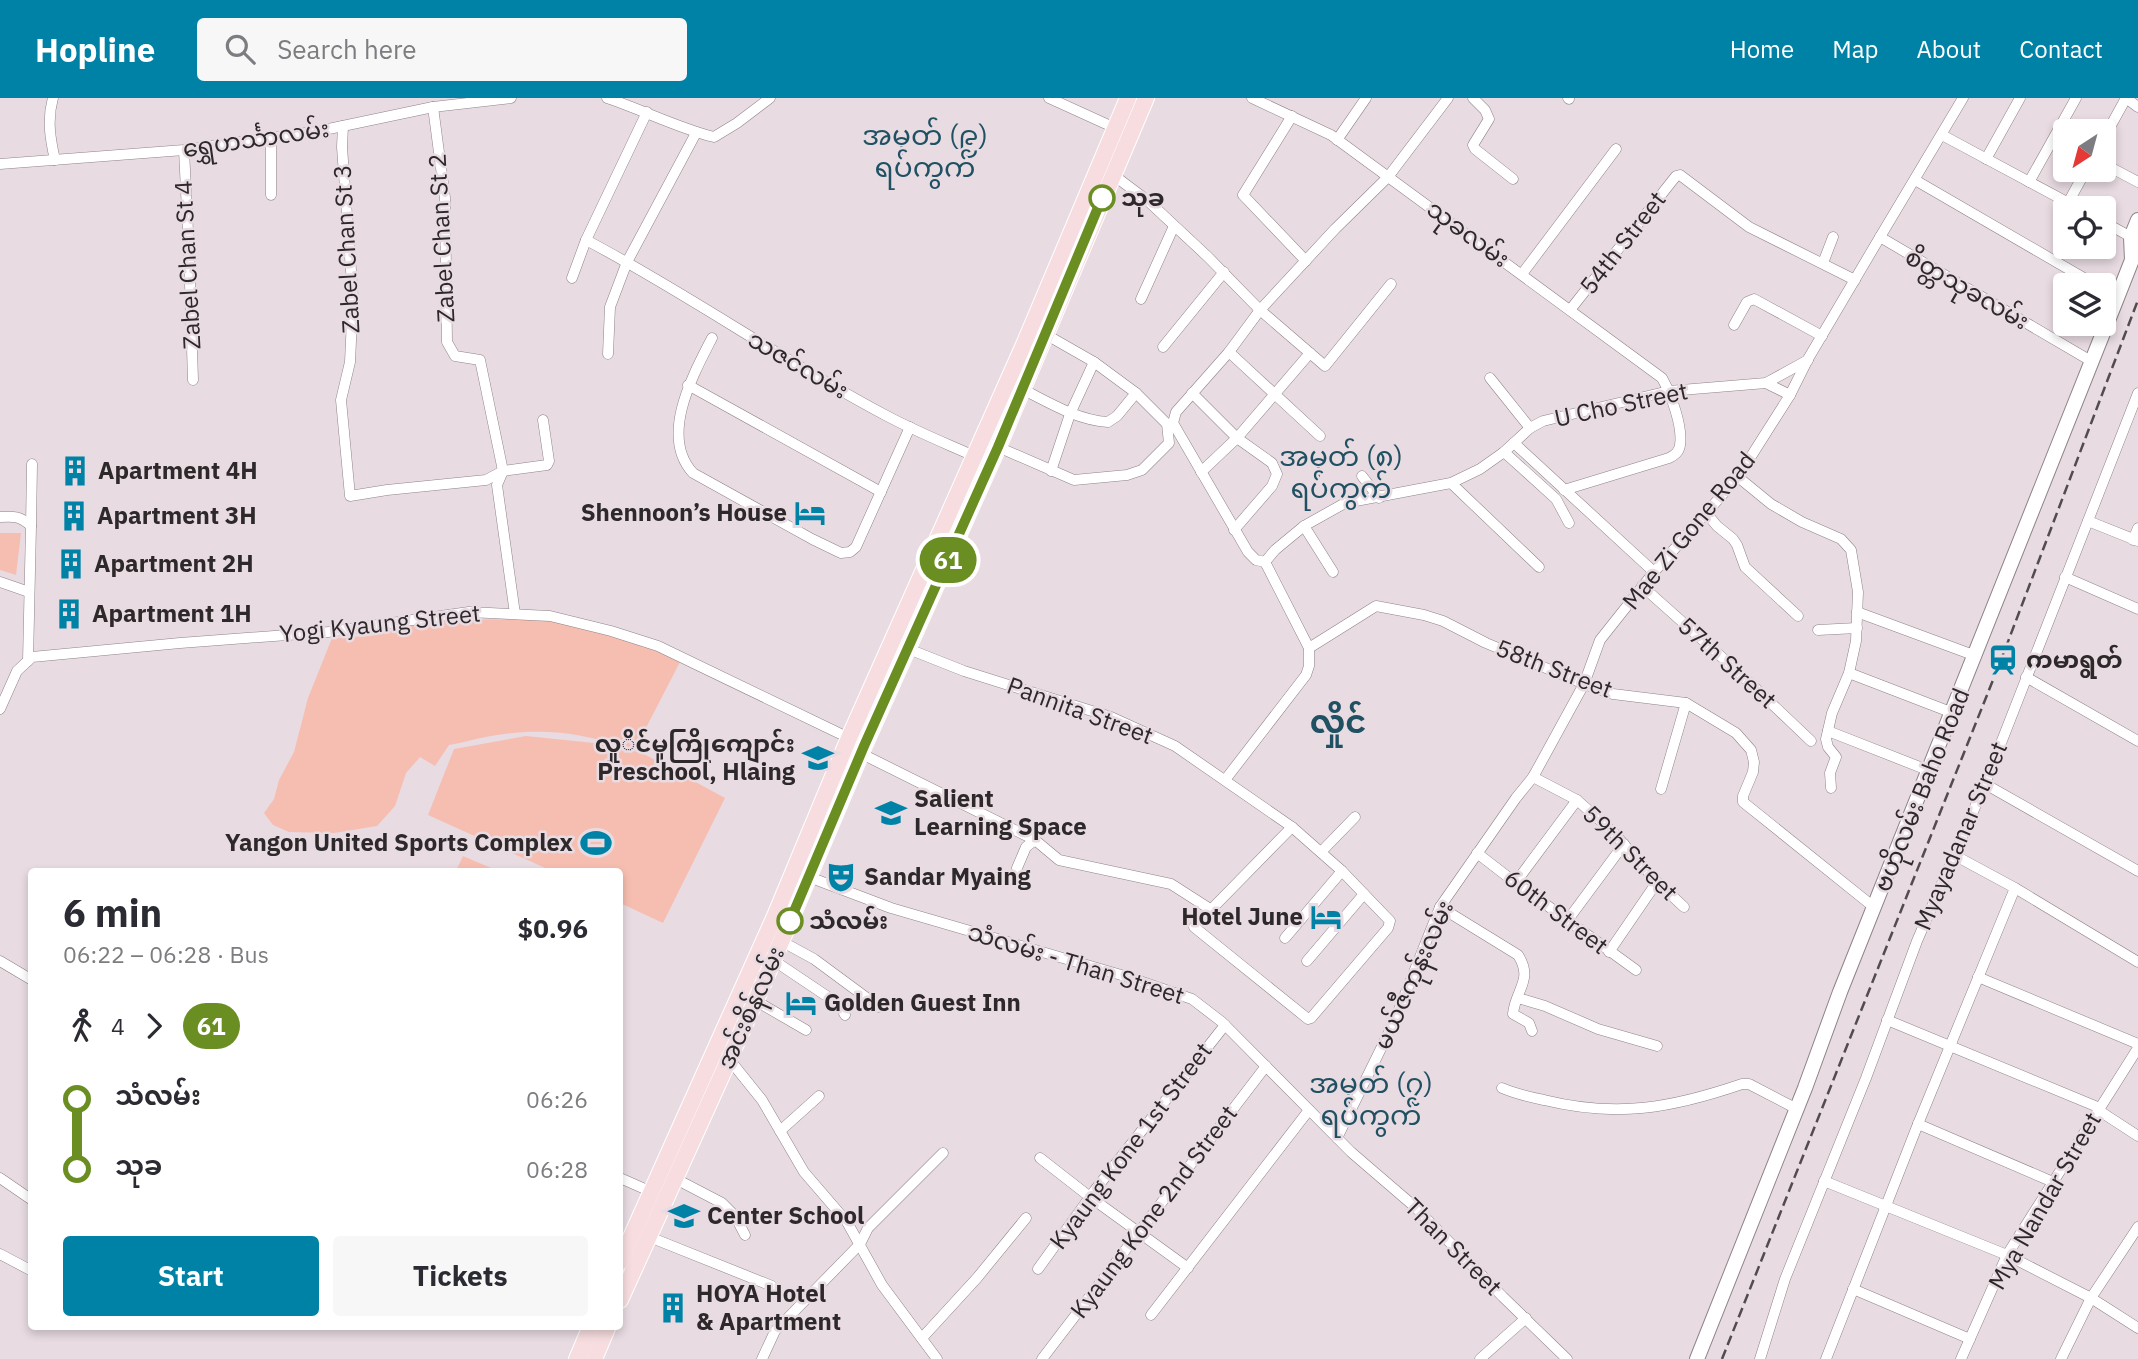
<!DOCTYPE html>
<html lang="en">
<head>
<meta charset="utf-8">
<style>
	body { margin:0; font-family:"IBM Plex Sans","Noto Sans Myanmar",sans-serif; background:#f7f7f7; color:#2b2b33; height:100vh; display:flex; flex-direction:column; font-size:26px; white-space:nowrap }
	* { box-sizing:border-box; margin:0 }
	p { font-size:23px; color:#7c7c81 }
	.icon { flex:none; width:38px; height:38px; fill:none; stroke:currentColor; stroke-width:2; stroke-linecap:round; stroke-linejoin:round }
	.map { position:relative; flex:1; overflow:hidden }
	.side { position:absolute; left:28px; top:770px; width:595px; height:462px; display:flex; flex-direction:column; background:#fff; border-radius:7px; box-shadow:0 4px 10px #0003 }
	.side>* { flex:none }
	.badge { padding:0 14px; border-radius:23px; font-size:24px; line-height:46px }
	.needle { width:46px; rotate:216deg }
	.controls { position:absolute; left:2053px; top:21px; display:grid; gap:14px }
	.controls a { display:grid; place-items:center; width:63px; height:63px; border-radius:7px; background:#fff; box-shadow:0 4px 10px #0003; font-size:35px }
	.map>.badge { position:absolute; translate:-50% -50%; box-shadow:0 0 0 4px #fff }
	.legs { display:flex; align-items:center; gap:10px; height:77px; padding:0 35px; font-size:23px }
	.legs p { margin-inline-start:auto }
	.head { display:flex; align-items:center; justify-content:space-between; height:119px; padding:0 35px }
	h1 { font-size:38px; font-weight:800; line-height:52px }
	.button { display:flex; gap:14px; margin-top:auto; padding:14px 35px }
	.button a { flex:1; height:80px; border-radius:7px; background:#0082a6; color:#fff; font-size:28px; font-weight:800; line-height:80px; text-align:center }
	.button a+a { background:#f7f7f7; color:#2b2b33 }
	ul { padding:0 35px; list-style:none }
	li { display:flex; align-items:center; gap:24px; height:70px; font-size:26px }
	li i { display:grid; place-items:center; width:10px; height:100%; margin:0 9px; background:currentColor }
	li i::after { content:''; width:18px; height:18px; margin:-9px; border:5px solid; border-radius:50%; background:#fff }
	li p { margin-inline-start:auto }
	li:first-child i { background:linear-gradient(#0000 50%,currentColor 0) }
	li:last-child i { background:linear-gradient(currentColor 50%,#0000 0) }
	header { display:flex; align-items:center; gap:42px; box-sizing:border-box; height:98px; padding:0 35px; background:#0082a6; color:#fff }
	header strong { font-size:33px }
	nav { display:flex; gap:38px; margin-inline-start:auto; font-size:24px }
	.search { width:490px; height:63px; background:#f7f7f7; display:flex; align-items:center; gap:18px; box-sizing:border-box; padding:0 24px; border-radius:7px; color:#7c7c81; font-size:26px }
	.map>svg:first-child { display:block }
	.green { fill:#f6beb0 }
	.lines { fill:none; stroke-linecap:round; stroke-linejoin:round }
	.street-casing { stroke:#8e8389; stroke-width:11 }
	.secondary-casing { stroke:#8e8389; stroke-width:16 }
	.primary-casing { stroke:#fff; stroke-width:18 }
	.street { stroke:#fff; stroke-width:10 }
	.secondary { stroke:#fff; stroke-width:14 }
	.primary { stroke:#f7dde0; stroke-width:16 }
	.rail { stroke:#534c4f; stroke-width:2.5; stroke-dasharray:10 5; stroke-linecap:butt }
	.line-1-casing { stroke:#fff; stroke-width:16 }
	.line-1 { stroke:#6b8e23; stroke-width:10 }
	.stop-1-dot { fill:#fff; stroke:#6b8e23; stroke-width:3.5 }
	.labels { text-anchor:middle; stroke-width:5; stroke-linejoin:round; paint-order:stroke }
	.street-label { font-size:24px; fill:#2d282a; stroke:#e8dbe2 }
	.stop-label { font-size:24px; font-weight:bold; fill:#2d282a; stroke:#e8dbe2; text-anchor:start }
	.poi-label { font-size:24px; font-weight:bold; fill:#2d282a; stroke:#e8dbe2; text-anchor:start }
	.quarter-label { font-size:28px; fill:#205163; stroke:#e8dbe2 }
	.district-label { font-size:32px; font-weight:bold; fill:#205163; stroke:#e8dbe2 }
</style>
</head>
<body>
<header>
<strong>Hopline</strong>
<div class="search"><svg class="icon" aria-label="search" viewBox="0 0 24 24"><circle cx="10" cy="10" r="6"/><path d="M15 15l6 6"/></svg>Search here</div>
<nav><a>Home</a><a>Map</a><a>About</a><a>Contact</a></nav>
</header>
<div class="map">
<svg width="2138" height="1261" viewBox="0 0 2138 1261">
	<rect width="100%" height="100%" fill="#e8dbe2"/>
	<!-- green -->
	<g class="green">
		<path d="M0,435H21L16,477L0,472Z"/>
		<path d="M548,521L620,539L681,562L634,653L644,656L725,700L663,825L620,805V774L552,773L428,717L454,651L526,638L594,645L625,651C583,633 535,630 491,638C477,640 463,645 449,647L435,668L420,659L406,675L395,708L377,728L334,735L289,734L273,727L264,715L274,701L279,682L294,654L308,600L332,540L371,538L433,522Z"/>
		<path d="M463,758L498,773H456Z"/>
	</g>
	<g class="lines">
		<!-- street casing -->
		<g class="street-casing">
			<g id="street">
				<path d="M53,0C47,21 50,40 55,62"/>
				<path d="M607,0C643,12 678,30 714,39L737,25L770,0"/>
				<path d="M1049,0L1115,30L1131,36"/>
				<path d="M1252,0L1331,37L1662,280C1671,296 1683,329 1680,347C1679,354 1675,357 1669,360L1564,392"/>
				<path d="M1473,0L1485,12L1489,21L1473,47L1475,51L1513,81"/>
				<path d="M1568,0L1569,1"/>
				<path d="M433,9L445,100L447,244L455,258L480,262L503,373"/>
				<path d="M1292,18L1243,97L1306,163"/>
				<path d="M343,28L342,49L353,200L350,264L341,302L350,398L387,392L486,382L503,373L547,367L549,363L543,322"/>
				<path d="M1942,37L2078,110"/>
				<path d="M271,40V97"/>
				<path d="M2104,40L2126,0L2138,9"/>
				<path d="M1337,42L1366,0"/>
				<path d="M184,52L189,154L193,282"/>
				<path d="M1986,61L2020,0"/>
				<path d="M0,66L184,52L319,33L433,9L511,0"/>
				<path d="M2104,66L2138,84"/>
				<path d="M1112,76L1148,103L1208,159L1260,212L1325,268L1391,186"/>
				<path d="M1915,82L2096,187"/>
				<path d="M2029,84L2076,0"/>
				<path d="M2068,105L2086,72"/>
				<path d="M2104,124L2131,139"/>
				<path d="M1880,139L2091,263"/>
				<path d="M586,142C689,196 784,264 887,318C915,333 945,345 974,358"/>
				<path d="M1823,165L1833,139"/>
				<path d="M1522,176L1616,51"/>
				<path d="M572,180L586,142L647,14"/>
				<path d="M2104,192L2117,200"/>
				<path d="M1141,201L1174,128"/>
				<path d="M1570,212L1676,78L1680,77L1749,129L1855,182"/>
				<path d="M1734,227L1747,204L1754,201L1822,238"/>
				<path d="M712,240C693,277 659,338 693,375L812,441L841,455L850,454L856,449L910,329"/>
				<path d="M1163,249L1224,174"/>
				<path d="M1229,254L1320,338"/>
				<path d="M608,256L610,209L627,164L696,35"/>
				<path d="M1490,280L1530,330"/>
				<path d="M1766,285L1790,297"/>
				<path d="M688,287L881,394"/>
				<path d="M1022,291C1050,305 1077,322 1108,324L1117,318L1136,295"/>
				<path d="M1192,295L1237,340L1272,365L1277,376L1272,388L1234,432"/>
				<path d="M1514,345L1654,474"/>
				<path d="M998,349L1074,382L1127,377L1142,372L1169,345L1167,326L1136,295L1094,264L1045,236"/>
				<path d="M1504,354L1556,401L1569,425"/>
				<path d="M503,373L497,387L515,516"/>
				<path d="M1051,373L1070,316L1094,264"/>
				<path d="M1201,374L1237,340L1310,255"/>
				<path d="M1362,378L1379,400"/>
				<path d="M1738,379L1771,406L1802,424L1841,441L1851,452L1858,494L1856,543L1849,575L1832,615L1826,641L1828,649L1836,659L1830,675L1831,690"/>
				<path d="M1451,385L1539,469"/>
				<path d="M1707,416L1717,428L1733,441L1737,447L1745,469L1798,518"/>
				<path d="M0,419C14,418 20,418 31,428L28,563"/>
				<path d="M2088,423L2138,443"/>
				<path d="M31,428L32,366"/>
				<path d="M1304,428L1333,474"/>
				<path d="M2133,442L2138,430"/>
				<path d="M1265,464L1256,462L1248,454L1173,325L1176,314L1229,254L1260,212L1335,131L1388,79L1448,0"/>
				<path d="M1265,464L1275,452L1304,428L1345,405L1451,385L1480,371L1504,354L1530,330L1543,323L1669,293L1766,285L1808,262"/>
				<path d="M2065,479L2138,511"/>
				<path d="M0,484L29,494"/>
				<path d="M1642,488L1734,570L1811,643"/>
				<path d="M1857,514L1976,558"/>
				<path d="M1818,532L1857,530"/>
				<path d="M906,550L964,573L1111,619L1175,648L1292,729L1342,773L1364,796"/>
				<path d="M1309,550L1376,508L1424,517L1443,523L1486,545L1584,586L1613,596L1686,605L1736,635L1751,652L1754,664L1753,674L1743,698V704L1875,810"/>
				<path d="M1849,575L1953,615"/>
				<path d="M2026,579L2138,643"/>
				<path d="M0,611L17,573L32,559L180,545L328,534L469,514L550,518L611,533L658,548L849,640"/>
				<path d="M1828,633L1930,673"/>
				<path d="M862,656L1035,742L1059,762L1171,786L1210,811"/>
				<path d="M1533,679L1577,702L1613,734L1657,784L1684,809"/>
				<path d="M1225,682L1306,577L1309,568V550L1265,464"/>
				<path d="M1985,686L2138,773"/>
				<path d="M1661,691L1686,605"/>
				<path d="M1292,729L1194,829L1308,921L1311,920L1388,830L1390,823L1364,796L1307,863"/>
				<path d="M1321,754L1355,719"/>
				<path d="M1477,755L1508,779L1636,872"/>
				<path d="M1954,757L2015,790L2138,864"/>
				<path d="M1017,770L1026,749L1035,742"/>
				<path d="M809,779L891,810L1128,879L1192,901L1222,924L1351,1054L1415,1109L1503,1199L1567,1261"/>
				<path d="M1516,784L1577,702"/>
				<path d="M1440,809L1518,857C1534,882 1515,892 1513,916L1529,925L1532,933"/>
				<path d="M1567,823L1624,746"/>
				<path d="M1285,840L1342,773"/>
				<path d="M781,843L814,861L879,909"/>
				<path d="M1609,854L1657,784"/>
				<path d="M773,862L840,907L845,917"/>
				<path d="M0,863L32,882"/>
				<path d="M1978,879L2138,946"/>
				<path d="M1518,900L1545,908L1598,931L1657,948"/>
				<path d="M756,903L806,932"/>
				<path d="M1887,922L2100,1010"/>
				<path d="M715,955L729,961L762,1002L804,1074L847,1124L882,1187L937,1261"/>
				<path d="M1502,990C1516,996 1529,999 1544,1002C1617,1020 1672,1010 1742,986H1749L1797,1011"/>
				<path d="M2098,1012L2138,1038"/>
				<path d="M1918,1026L2053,1084"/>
				<path d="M780,1033L819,998"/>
				<path d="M1337,1040L1394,924L1440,809L1516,700L1533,679L1584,586L1600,542L1654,474L1738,379L1790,297L1808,261L1880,139L1963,0"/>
				<path d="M1040,1060L1090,1099L1188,1170"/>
				<path d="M0,1080L32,1102"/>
				<path d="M620,1080L654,1095"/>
				<path d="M674,1080L722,1105L735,1118L745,1137"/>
				<path d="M1824,1083L2007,1157L2091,1200L2138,1230"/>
				<path d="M647,1138L772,1188"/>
				<path d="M0,1156L32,1173"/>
				<path d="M1038,1171L1095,1092L1225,927"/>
				<path d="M1853,1191L1970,1241"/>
				<path d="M1151,1217L1309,1012"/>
				<path d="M922,1240L977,1180L1026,1120"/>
				<path d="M762,1261L775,1233L860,1146L868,1130L943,1055"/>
				<path d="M1042,1261L1266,968"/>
				<path d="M1480,1261L1526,1220"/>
				<path d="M1760,1261L1785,1181L1866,980L1917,843L1985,686L2138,295"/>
				<path d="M1826,1261L1918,1026L2015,790"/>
				<path d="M1961,1261L2007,1157L2138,950"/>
				<path d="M2061,1261L2091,1200L2138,1129"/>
			</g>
		</g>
		<!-- secondary casing -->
		<g class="secondary-casing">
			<path id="secondary" d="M1697,1261L1805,990L1840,894L2117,200L2132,162L2131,139L2138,122"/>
		</g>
		<!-- primary casing -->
		<g class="primary-casing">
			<g id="primary">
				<path d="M620,1164L775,818L849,640L1023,249L1128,0"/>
				<path d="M620,1202L764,884L864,648L998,349L1146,0"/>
				<path d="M577,1261L591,1228"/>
				<path d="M594,1261L608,1228"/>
			</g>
		</g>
		<!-- street -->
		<use href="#street" class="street"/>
		<!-- secondary -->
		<use href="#secondary" class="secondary"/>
		<!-- primary -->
		<use href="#primary" class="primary"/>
		<!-- rail -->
		<path class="rail" d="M1722,1261L2001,562L2138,202"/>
	</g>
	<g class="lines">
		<!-- line-1 casing -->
		<g class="line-1-casing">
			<path id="line-1" d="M790,823L864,648L998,349L1102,100"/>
		</g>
		<!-- line-1 -->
		<use href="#line-1" class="line-1"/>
	</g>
	<!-- icons -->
	<defs>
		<g id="building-bare" transform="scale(2.415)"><path d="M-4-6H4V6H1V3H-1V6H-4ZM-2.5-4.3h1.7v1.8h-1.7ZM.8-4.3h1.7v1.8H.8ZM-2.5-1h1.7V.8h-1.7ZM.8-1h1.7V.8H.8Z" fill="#0082a6" stroke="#e8dbe2" stroke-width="2.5" paint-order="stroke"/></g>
		<g id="hotel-bare" transform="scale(2.415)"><path d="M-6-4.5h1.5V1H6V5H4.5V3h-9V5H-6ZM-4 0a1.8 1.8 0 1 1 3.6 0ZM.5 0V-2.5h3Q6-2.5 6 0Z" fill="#0082a6" stroke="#e8dbe2" stroke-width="2.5" paint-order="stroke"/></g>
		<g id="station-bare" transform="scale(2.415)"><path d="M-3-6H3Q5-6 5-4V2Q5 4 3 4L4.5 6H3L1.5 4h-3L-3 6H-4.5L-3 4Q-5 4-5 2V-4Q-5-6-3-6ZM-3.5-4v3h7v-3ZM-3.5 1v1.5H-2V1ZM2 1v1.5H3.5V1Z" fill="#0082a6" stroke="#e8dbe2" stroke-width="2.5" paint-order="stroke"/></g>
		<g id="school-bare" transform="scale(2.415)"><path d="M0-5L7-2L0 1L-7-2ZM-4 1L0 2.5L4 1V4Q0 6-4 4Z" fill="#0082a6" stroke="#e8dbe2" stroke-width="2.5" paint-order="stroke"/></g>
		<g id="stadium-bare" transform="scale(2.415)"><path d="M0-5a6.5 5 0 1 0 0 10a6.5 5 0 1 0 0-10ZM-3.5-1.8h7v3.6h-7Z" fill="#0082a6" stroke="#e8dbe2" stroke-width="2.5" paint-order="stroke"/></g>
		<g id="theatre-bare" transform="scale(2.415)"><path d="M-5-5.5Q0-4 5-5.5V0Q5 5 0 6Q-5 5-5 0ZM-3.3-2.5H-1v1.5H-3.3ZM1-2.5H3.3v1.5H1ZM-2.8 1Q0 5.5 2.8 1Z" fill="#0082a6" stroke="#e8dbe2" stroke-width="2.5" paint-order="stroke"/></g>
	</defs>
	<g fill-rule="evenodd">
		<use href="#building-bare" x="75" y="373"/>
		<use href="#hotel-bare" x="810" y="415"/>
		<use href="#building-bare" x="74" y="418"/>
		<use href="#building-bare" x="71" y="466"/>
		<use href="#building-bare" x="69" y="516"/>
		<use href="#station-bare" x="2003" y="562"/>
		<use href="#school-bare" x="818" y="660"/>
		<use href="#school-bare" x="891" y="715"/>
		<use href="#stadium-bare" x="596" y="745"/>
		<use href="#theatre-bare" x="841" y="779"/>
		<use href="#hotel-bare" x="1326" y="819"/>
		<use href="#hotel-bare" x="801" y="905"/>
		<use href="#school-bare" x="684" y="1118"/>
		<use href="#building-bare" x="673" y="1210"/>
	</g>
	<!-- markers -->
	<g class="stop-1-dot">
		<circle cx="1102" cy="100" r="12"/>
		<circle cx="790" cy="823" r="12"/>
	</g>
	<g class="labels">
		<!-- street labels -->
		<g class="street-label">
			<text transform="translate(256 41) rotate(-8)" y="8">ရွှေဟင်္သာလမ်း</text>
			<text transform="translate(1468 136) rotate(36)" y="8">သုခလမ်း</text>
			<text transform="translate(442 140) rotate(-93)" y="8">Zabel Chan St 2</text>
			<text transform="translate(1623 145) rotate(-52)" y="8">54th Street</text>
			<text transform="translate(347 151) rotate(-93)" y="8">Zabel Chan St 3</text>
			<text transform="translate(188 167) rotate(-93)" y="8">Zabel Chan St 4</text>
			<text transform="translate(1967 191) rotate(30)" y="8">စိတ္တသုခလမ်း</text>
			<text transform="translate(798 267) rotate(30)" y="8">သဇင်လမ်း</text>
			<text transform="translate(1621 307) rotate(-12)" y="8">U Cho Street</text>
			<text transform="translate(1689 433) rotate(-51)" y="8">Mae Zi Gone Road</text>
			<text transform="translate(380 526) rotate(-6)" y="8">Yogi Kyaung Street</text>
			<text transform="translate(1727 565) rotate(42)" y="8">57th Street</text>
			<text transform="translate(1554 571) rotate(21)" y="8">58th Street</text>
			<text transform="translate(1080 613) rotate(20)" y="8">Pannita Street</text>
			<text transform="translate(1922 692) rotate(-68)" y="8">ဗဟိုလမ်း Baho Road</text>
			<text transform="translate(1961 738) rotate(-67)" y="8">Myayadanar Street</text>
			<text transform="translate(1630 755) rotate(45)" y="8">59th Street</text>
			<text transform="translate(1556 814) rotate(37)" y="8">60th Street</text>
			<text transform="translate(1076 866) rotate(17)" y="8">သံလမ်း - Than Street</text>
			<text transform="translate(1414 877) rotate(-66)" y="8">မယ်ဇီကုန်းလမ်း</text>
			<text transform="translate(751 910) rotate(-66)" y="8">အင်းစိန်လမ်း</text>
			<text transform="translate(1131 1048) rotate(-53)" y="8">Kyaung Kone 1st Street</text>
			<text transform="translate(2045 1103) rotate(-60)" y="8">Mya Nandar Street</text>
			<text transform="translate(1154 1114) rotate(-53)" y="8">Kyaung Kone 2nd Street</text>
			<text transform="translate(1453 1149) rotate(45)" y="8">Than Street</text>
		</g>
		<!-- stop labels -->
		<g class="stop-label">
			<text x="1121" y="108">သုခ</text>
			<text x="809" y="831">သံလမ်း</text>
		</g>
		<!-- poi labels -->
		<g class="poi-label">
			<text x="98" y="381">Apartment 4H</text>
			<text x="787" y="423" text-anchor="end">Shennoon’s House</text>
			<text x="97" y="426">Apartment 3H</text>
			<text x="94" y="474">Apartment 2H</text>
			<text x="92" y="524">Apartment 1H</text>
			<text x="2026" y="570">ကမာရွတ်</text>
			<text x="795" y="654" text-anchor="end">လှုိင်မူကြိုကျောင်း<tspan x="795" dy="28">Preschool, Hlaing</tspan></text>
			<text x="914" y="709">Salient<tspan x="914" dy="28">Learning Space</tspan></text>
			<text x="573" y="753" text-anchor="end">Yangon United Sports Complex</text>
			<text x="864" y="787">Sandar Myaing</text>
			<text x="1303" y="827" text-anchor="end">Hotel June</text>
			<text x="824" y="913">Golden Guest Inn</text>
			<text x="707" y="1126">Center School</text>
			<text x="696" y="1204">HOYA Hotel<tspan x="696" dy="28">&amp; Apartment</tspan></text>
		</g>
		<!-- quarter labels -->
		<g class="quarter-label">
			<text x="925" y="47">အမှတ် (၉)<tspan x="925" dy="32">ရပ်ကွက်</tspan></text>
			<text x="1341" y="368">အမှတ် (၈)<tspan x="1341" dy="32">ရပ်ကွက်</tspan></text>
			<text x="1371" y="995">အမှတ် (၇)<tspan x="1371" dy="32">ရပ်ကွက်</tspan></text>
		</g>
		<!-- district labels -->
		<g class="district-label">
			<text x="1338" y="635">လှိုင်</text>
		</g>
	</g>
</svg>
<div class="controls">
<a><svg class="needle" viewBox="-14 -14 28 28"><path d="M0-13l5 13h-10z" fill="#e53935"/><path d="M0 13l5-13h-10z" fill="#7c7c81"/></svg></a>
<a><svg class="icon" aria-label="locate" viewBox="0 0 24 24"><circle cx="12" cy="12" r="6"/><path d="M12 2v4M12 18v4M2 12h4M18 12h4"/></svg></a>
<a><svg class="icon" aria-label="layers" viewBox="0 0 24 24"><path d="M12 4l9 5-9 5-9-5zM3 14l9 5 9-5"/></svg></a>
</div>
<b class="badge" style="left:948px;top:462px;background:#6b8e23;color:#fff">61</b>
<section class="side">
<div class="head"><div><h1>6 min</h1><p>06:22 – 06:28 · Bus</p></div><b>$0.96</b></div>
<div class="legs"><svg class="icon" aria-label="walk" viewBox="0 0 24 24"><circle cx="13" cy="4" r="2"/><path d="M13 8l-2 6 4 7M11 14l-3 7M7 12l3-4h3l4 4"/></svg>4<svg class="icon" aria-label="forward" viewBox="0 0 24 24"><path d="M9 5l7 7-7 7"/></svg><b class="badge" style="background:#6b8e23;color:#fff">61</b></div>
<ul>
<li><i style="color:#6b8e23"></i><b>သံလမ်း</b><p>06:26</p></li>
<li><i style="color:#6b8e23"></i><b>သုခ</b><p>06:28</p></li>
</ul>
<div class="button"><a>Start</a><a>Tickets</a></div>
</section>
</div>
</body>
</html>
